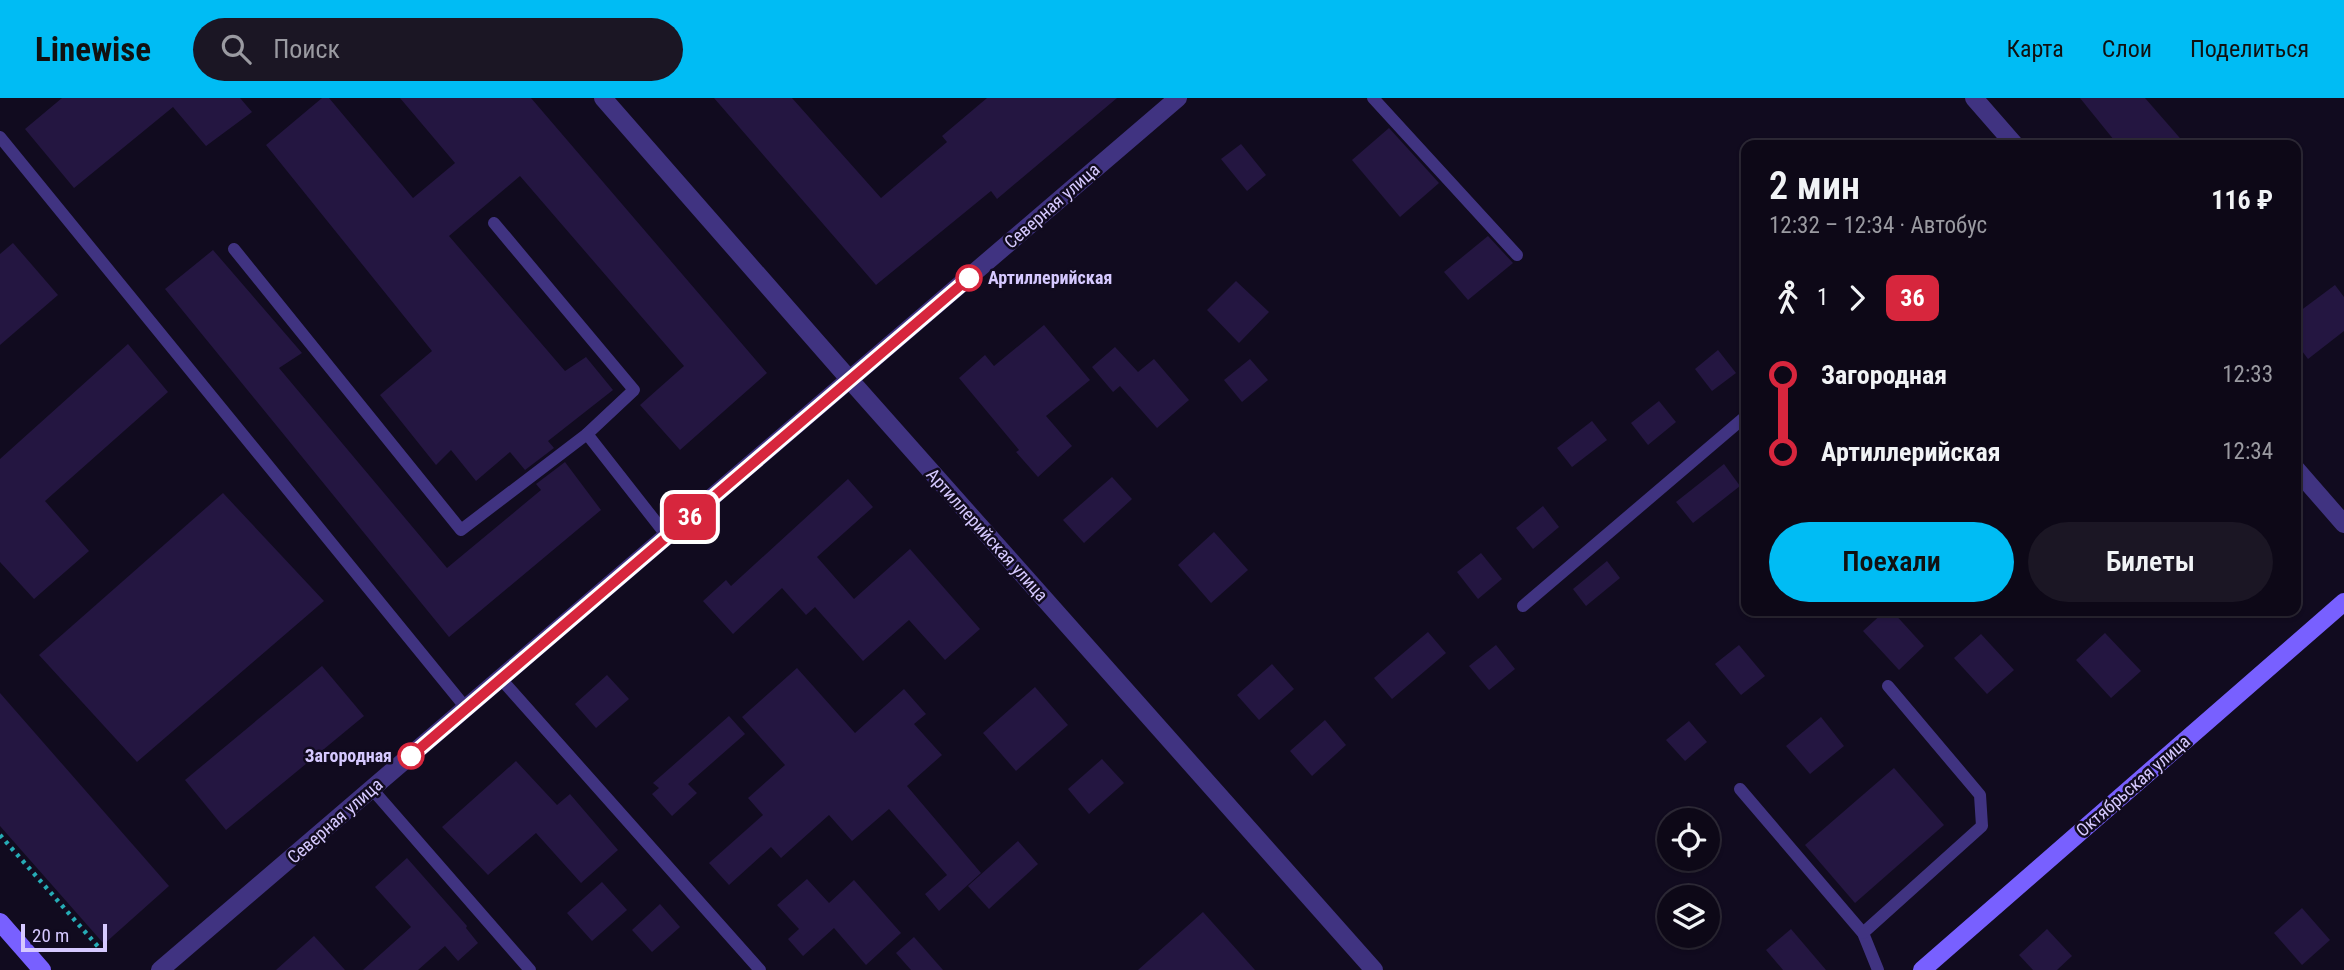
<!DOCTYPE html>
<html lang="ru">
<head>
<meta charset="utf-8">
<style>
	body { margin:0; font-family:"Roboto Condensed",sans-serif; background:#1b1624; color:#f1f3f6; height:100vh; display:flex; flex-direction:column; font-size:26px; white-space:nowrap }
	* { box-sizing:border-box; margin:0 }
	p { font-size:23px; color:#9a9aa1 }
	.icon { flex:none; width:38px; height:38px; fill:none; stroke:currentColor; stroke-width:2; stroke-linecap:round; stroke-linejoin:round }
	.map { position:relative; flex:1; overflow:hidden }
	.side { position:absolute; left:1741px; top:42px; width:560px; height:476px; display:flex; flex-direction:column; background:#0d0817; border-radius:14px; box-shadow:0 2px 5px #0004,0 0 0 2px #2d2936 }
	.side>* { flex:none }
	.badge { padding:0 14px; border-radius:10px; font-size:24px; line-height:46px }
	.buttons { position:absolute; left:1657px; top:710px; display:grid; gap:14px }
	.buttons a { display:grid; place-items:center; width:63px; height:63px; border-radius:50%; background:#0d0817; box-shadow:0 2px 5px #0004,0 0 0 2px #2d2936; font-size:35px }
	.scale { position:absolute; left:21px; bottom:18px; width:86px; box-sizing:border-box; padding-left:7px; border:4px solid #d6c9ff; border-top:0; font-size:19px; line-height:24px; white-space:nowrap; color:#d6c9ff; -webkit-text-stroke:5px #110b1f; paint-order:stroke }
	.map>.badge { position:absolute; translate:-50% -50%; box-shadow:0 0 0 4px #fff }
	.legs { display:flex; align-items:center; gap:10px; height:77px; padding:0 28px; font-size:23px }
	.legs p { margin-inline-start:auto }
	.head { display:flex; align-items:center; justify-content:space-between; height:119px; padding:0 28px }
	h1 { font-size:38px; font-weight:600; line-height:52px }
	.action { display:flex; gap:14px; margin-top:auto; padding:14px 28px }
	.action a { flex:1; height:80px; border-radius:42px; background:#00bcf4; color:#111; font-size:28px; font-weight:600; line-height:80px; text-align:center }
	.action a+a { background:#1b1624; color:#f1f3f6 }
	ul { padding:0 28px; list-style:none }
	li { display:flex; align-items:center; gap:24px; height:77px; font-size:26px }
	li i { display:grid; place-items:center; width:10px; height:100%; margin:0 9px; background:currentColor }
	li i::after { content:''; width:18px; height:18px; margin:-9px; border:5px solid; border-radius:50%; background:#0d0817 }
	li p { margin-inline-start:auto }
	li:first-child i { background:linear-gradient(#0000 50%,currentColor 0) }
	li:last-child i { background:linear-gradient(currentColor 50%,#0000 0) }
	header { display:flex; align-items:center; gap:42px; box-sizing:border-box; height:98px; padding:0 35px; background:#00bcf4; color:#111 }
	header strong { font-size:33px }
	nav { display:flex; gap:38px; margin-inline-start:auto; font-size:24px }
	.search { width:490px; height:63px; background:#1b1624; display:flex; align-items:center; gap:18px; box-sizing:border-box; padding:0 24px; border-radius:38px; color:#9a9aa1; font-size:26px }
	.map>svg:first-child { display:block }
	.building { fill:#241641 }
	.lines { fill:none; stroke-linecap:round; stroke-linejoin:round }
	.path { stroke:#26acb6; stroke-width:4.5; stroke-dasharray:3.5 5; stroke-linecap:butt }
	.service { stroke:#403381; stroke-width:12 }
	.minor { stroke:#403381; stroke-width:18 }
	.tertiary { stroke:#403381; stroke-width:18 }
	.secondary { stroke:#7860ff; stroke-width:18 }
	.line-1-casing { stroke:#fff; stroke-width:16 }
	.line-1 { stroke:#d7263d; stroke-width:10 }
	.stop-1-dot { fill:#fff; stroke:#d7263d; stroke-width:3.5 }
	.labels { text-anchor:middle; stroke-width:5; stroke-linejoin:round; paint-order:stroke }
	.street-label { font-size:18px; fill:#d6c9ff; stroke:#110b1f }
	.stop-label { font-size:18px; font-weight:bold; fill:#d6c9ff; stroke:#110b1f; text-anchor:start }
</style>
</head>
<body>
<header>
<strong>Linewise</strong>
<div class="search"><svg class="icon" aria-label="search" viewBox="0 0 24 24"><circle cx="10" cy="10" r="6"/><path d="M15 15l6 6"/></svg>Поиск</div>
<nav><a>Карта</a><a>Слои</a><a>Поделиться</a></nav>
</header>
<div class="map">
<svg width="2344" height="872" viewBox="0 0 2344 872">
	<rect width="100%" height="100%" fill="#110b1f"/>
	<!-- building -->
	<g class="building">
		<path d="M62,0H240L252,14L206,48L173,9L74,90L25,31Z"/>
		<path d="M322,0H329L413,100L455,65L400,0H531L767,275L680,352L640,307L684,268L520,78L449,138L565,273L586,259L613,292L548,343L554,350L525,372L510,354L476,383L451,352L436,367L380,297L432,253L266,47Z"/>
		<path d="M714,0H792L881,100L947,44L942,38L987,0H1117L997,101L991,93L876,187Z"/>
		<path d="M2080,0H2145L2186,47H2118Z"/>
		<path d="M1389,30L1439,85L1400,119L1352,62Z"/>
		<path d="M1241,46L1266,77L1247,93L1221,61Z"/>
		<path d="M1488,138L1513,165L1468,202L1444,174Z"/>
		<path d="M13,145L58,197L0,247V156Z"/>
		<path d="M213,152L302,255L279,270L447,470L541,392L536,386L565,364L601,412L449,539L165,191Z"/>
		<path d="M1236,183L1269,214L1239,245L1207,212Z"/>
		<path d="M2335,187L2344,199V233L2308,261L2296,245V216Z"/>
		<path d="M1044,227L1090,282L1046,318L1072,348L1038,379L1016,354L1019,352L959,280L985,257L994,268Z"/>
		<path d="M128,246L168,294L45,403L89,453L34,501L0,464V361Z"/>
		<path d="M1115,249L1138,274L1154,261L1189,302L1157,330L1120,288L1113,294L1092,269Z"/>
		<path d="M1718,252L1736,275L1712,293L1695,271Z"/>
		<path d="M1250,261L1268,282L1242,304L1224,282Z"/>
		<path d="M1659,303L1676,324L1648,347L1631,325Z"/>
		<path d="M1592,323L1607,342L1572,369L1557,350Z"/>
		<path d="M1724,366L1740,388L1693,425L1676,404Z"/>
		<path d="M1112,379L1132,401L1084,445L1063,422Z"/>
		<path d="M848,381L873,409L817,459L854,501L910,451L980,531L945,562L909,522L863,563L815,509L806,517L782,490L733,536L703,503L726,482L731,488Z"/>
		<path d="M223,395L324,503L137,664L39,557Z"/>
		<path d="M1543,408L1559,429L1533,451L1516,430Z"/>
		<path d="M1214,434L1248,472L1211,505L1178,467Z"/>
		<path d="M1481,455L1502,481L1478,501L1457,474Z"/>
		<path d="M1607,463L1620,480L1586,508L1573,491Z"/>
		<path d="M1885,513H1892L1924,548L1899,572L1863,533Z"/>
		<path d="M1428,534L1446,555L1392,601L1374,580Z"/>
		<path d="M2105,535L2141,573L2111,600L2076,562Z"/>
		<path d="M1981,536L2014,572L1987,596L1954,560Z"/>
		<path d="M1496,547L1515,571L1489,592L1469,568Z"/>
		<path d="M1739,547L1765,578L1741,597L1715,566Z"/>
		<path d="M1272,566L1294,591L1259,622L1237,597Z"/>
		<path d="M322,568L364,618L226,732L185,682Z"/>
		<path d="M797,570L855,635L904,591L926,616L914,626L942,657L907,688L981,775L939,813L925,796L947,777L889,711L852,743L829,717L781,760L771,749L729,787L709,765L763,717L748,700L785,667L742,619Z"/>
		<path d="M607,577L629,601L596,630L575,606Z"/>
		<path d="M1035,589L1068,627L1016,673L983,635Z"/>
		<path d="M0,595L169,788L104,846L0,728Z"/>
		<path d="M729,618L745,636L688,686L697,695L672,718L652,696L659,690L653,685Z"/>
		<path d="M1821,619L1844,648L1810,676L1786,648Z"/>
		<path d="M1325,622L1346,647L1312,678L1290,653Z"/>
		<path d="M1689,623L1707,644L1685,663L1666,642Z"/>
		<path d="M1102,661L1124,685L1089,716L1068,691Z"/>
		<path d="M516,663L557,707L570,696L618,752L581,785L536,735L488,777L442,729Z"/>
		<path d="M1894,670L1944,727L1855,805L1805,747Z"/>
		<path d="M1018,743L1038,766L989,811L968,788Z"/>
		<path d="M407,760L467,828L466,830L478,845L458,863L445,848L418,872H363L411,829L375,789Z"/>
		<path d="M807,781L829,805L854,782L901,835L866,867L834,830L803,858L788,841L799,831L777,807Z"/>
		<path d="M602,784L627,812L592,843L567,815Z"/>
		<path d="M660,806L680,829L652,854L632,832Z"/>
		<path d="M2302,810L2330,842L2302,867L2274,835Z"/>
		<path d="M1203,814L1255,872H1138Z"/>
		<path d="M1791,831L1826,872H1783L1766,852Z"/>
		<path d="M2047,831L2072,858L2057,872H2033L2019,857Z"/>
		<path d="M314,838L345,872H276Z"/>
		<path d="M914,839L943,872H911L896,855Z"/>
	</g>
	<g class="lines">
		<!-- path -->
		<path class="path" d="M0,737L101,852"/>
		<!-- service -->
		<g class="service">
			<path d="M1373,0L1517,157"/>
			<path d="M0,39L466,610"/>
			<path d="M494,125L634,292L587,336"/>
			<path d="M234,151L461,432L587,336L667,438"/>
			<path d="M1523,508L1746,318"/>
			<path d="M501,581L760,872"/>
			<path d="M372,691L530,872"/>
			<path d="M1740,691L1863,835L1878,872"/>
			<path d="M1863,835L1982,728L1980,697L1888,588"/>
		</g>
		<!-- minor -->
		<g class="minor">
			<path d="M603,0L850,282L1374,872"/>
			<path d="M1974,0L2015,47"/>
			<path d="M2296,371L2344,426"/>
		</g>
		<!-- tertiary -->
		<path class="tertiary" d="M160,872L1178,0"/>
		<!-- secondary -->
		<g class="secondary">
			<path d="M0,824L42,872"/>
			<path d="M1922,872L2344,504"/>
		</g>
	</g>
	<g class="lines">
		<!-- line-1 casing -->
		<g class="line-1-casing">
			<path id="line-1" d="M411,658L969,180"/>
		</g>
		<!-- line-1 -->
		<use href="#line-1" class="line-1"/>
	</g>
	<!-- markers -->
	<g class="stop-1-dot">
		<circle cx="969" cy="180" r="12"/>
		<circle cx="411" cy="658" r="12"/>
	</g>
	<g class="labels">
		<!-- street labels -->
		<g class="street-label">
			<text transform="translate(1052 108) rotate(-41)" y="6">Северная улица</text>
			<text transform="translate(987 437) rotate(48)" y="6">Артиллерийская улица</text>
			<text transform="translate(2133 688) rotate(-41)" y="6">Октябрьская улица</text>
			<text transform="translate(335 723) rotate(-41)" y="6">Северная улица</text>
		</g>
		<!-- stop labels -->
		<g class="stop-label">
			<text x="988" y="186">Артиллерийская</text>
			<text x="392" y="664" text-anchor="end">Загородная</text>
		</g>
	</g>
</svg>
<div class="buttons">
<a><svg class="icon" aria-label="locate" viewBox="0 0 24 24"><circle cx="12" cy="12" r="6"/><path d="M12 2v4M12 18v4M2 12h4M18 12h4"/></svg></a>
<a><svg class="icon" aria-label="layers" viewBox="0 0 24 24"><path d="M12 4l9 5-9 5-9-5zM3 14l9 5 9-5"/></svg></a>
</div>
<div class="scale">20 m</div>
<b class="badge" style="left:690px;top:419px;background:#d7263d;color:#fff">36</b>
<section class="side">
<div class="head"><div><h1>2 мин</h1><p>12:32 – 12:34 · Автобус</p></div><b>116 ₽</b></div>
<div class="legs"><svg class="icon" aria-label="walk" viewBox="0 0 24 24"><circle cx="13" cy="4" r="2"/><path d="M13 8l-2 6 4 7M11 14l-3 7M7 12l3-4h3l4 4"/></svg>1<svg class="icon" aria-label="forward" viewBox="0 0 24 24"><path d="M9 5l7 7-7 7"/></svg><b class="badge" style="background:#d7263d;color:#fff">36</b></div>
<ul>
<li><i style="color:#d7263d"></i><b>Загородная</b><p>12:33</p></li>
<li><i style="color:#d7263d"></i><b>Артиллерийская</b><p>12:34</p></li>
</ul>
<div class="action"><a>Поехали</a><a>Билеты</a></div>
</section>
</div>
</body>
</html>
